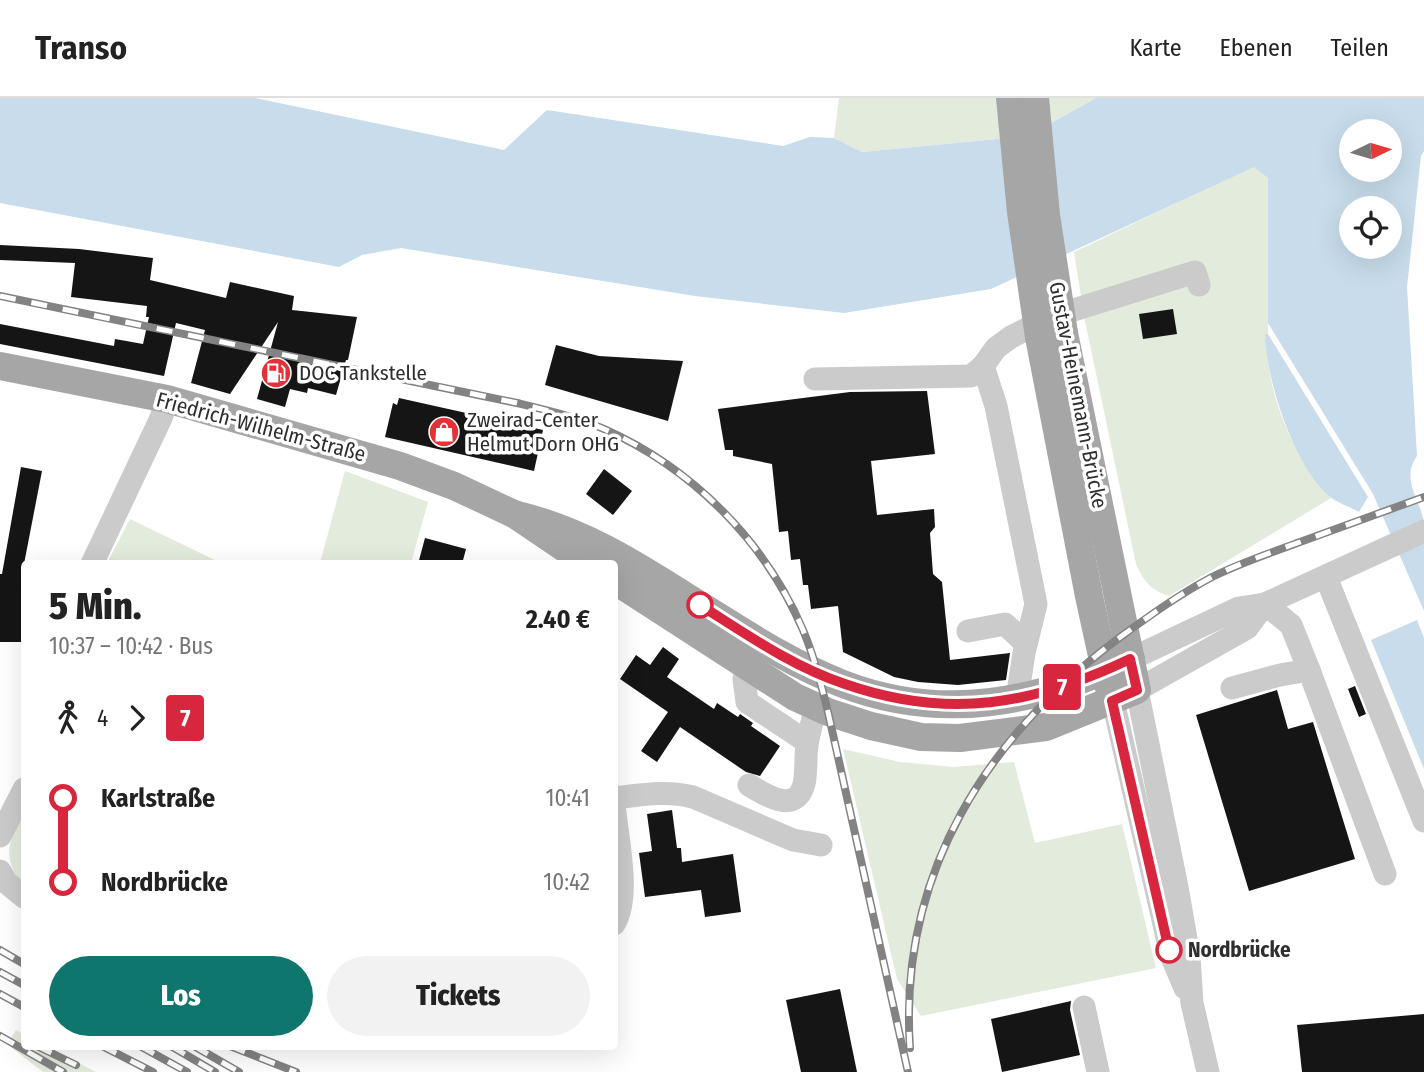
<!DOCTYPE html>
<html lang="de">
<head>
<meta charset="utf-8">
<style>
	body { margin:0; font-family:"Fira Sans Condensed",sans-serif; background:#f2f2f2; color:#222; height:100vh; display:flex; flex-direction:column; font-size:26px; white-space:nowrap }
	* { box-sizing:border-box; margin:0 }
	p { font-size:23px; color:#767676 }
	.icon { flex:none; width:38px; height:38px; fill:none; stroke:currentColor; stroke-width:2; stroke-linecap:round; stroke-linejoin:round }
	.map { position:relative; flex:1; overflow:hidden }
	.side { position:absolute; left:21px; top:462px; width:597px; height:490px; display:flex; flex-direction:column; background:#fff; border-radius:7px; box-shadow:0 7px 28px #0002 }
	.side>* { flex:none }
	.badge { padding:0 14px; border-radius:5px; font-size:24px; line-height:46px }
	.needle { width:46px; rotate:85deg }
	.controls { position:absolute; left:1339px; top:21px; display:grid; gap:14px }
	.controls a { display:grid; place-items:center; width:63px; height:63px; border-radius:50%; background:#fff; box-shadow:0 7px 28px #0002; font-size:35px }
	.map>.badge { position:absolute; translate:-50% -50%; box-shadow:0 0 0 4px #fff }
	.legs { display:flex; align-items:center; gap:10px; height:77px; padding:0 28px; font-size:23px }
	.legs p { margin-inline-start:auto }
	.head { display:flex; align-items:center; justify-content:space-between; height:119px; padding:0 28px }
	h1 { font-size:38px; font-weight:800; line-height:52px }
	.primary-button { display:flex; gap:14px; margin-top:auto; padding:14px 28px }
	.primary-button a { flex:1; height:80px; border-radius:42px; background:#0f766e; color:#fff; font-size:28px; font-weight:800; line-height:80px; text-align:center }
	.primary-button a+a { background:#f2f2f2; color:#222 }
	ul { padding:0 28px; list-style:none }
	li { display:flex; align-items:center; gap:24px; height:84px; font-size:26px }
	li i { display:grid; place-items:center; width:10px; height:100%; margin:0 9px; background:currentColor }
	li i::after { content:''; width:18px; height:18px; margin:-9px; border:5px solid; border-radius:50%; background:#fff }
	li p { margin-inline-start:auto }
	li:first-child i { background:linear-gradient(#0000 50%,currentColor 0) }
	li:last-child i { background:linear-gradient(currentColor 50%,#0000 0) }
	header { display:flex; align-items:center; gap:42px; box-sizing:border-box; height:98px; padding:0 35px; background:#fff; border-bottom:2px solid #e0e0e0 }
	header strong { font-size:33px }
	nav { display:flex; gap:38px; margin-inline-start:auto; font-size:24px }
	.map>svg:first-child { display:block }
	.green { fill:#e3ebdc }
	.water { fill:#c8dceb; fill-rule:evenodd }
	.building { fill:#151515 }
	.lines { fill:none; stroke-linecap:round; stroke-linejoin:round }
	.minor { stroke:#cbcbcb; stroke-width:23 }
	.major { stroke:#a6a6a6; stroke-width:28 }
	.rail-casing { stroke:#838383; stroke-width:8 }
	.rail { stroke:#fff; stroke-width:5; stroke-dasharray:16; stroke-linecap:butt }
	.major-bridge { stroke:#a6a6a6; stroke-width:28 }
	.line-1-casing { stroke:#fff; stroke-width:16 }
	.line-1 { stroke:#d7263d; stroke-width:10 }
	.stop-1-dot { fill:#fff; stroke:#d7263d; stroke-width:3.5 }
	.labels { text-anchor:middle; stroke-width:7; stroke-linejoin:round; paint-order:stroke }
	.poi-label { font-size:21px; fill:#2e2e2e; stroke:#fff; text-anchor:start }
	.street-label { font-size:21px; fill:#2e2e2e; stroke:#fff }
	.stop-label { font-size:21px; font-weight:bold; fill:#2e2e2e; stroke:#fff; text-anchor:start }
</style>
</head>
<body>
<header>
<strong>Transo</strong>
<nav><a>Karte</a><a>Ebenen</a><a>Teilen</a></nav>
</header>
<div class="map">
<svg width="1424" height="974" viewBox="0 0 1424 974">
	<rect width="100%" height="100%" fill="#fff"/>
	<!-- green -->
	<g class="green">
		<path d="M839,0H1096L1028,38L862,54L834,40Z"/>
		<path d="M1254,68L1268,80V236H1266C1266,293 1292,359 1331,400L1169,498C1152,493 1143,483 1136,466L1085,223L1074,154Z"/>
		<path d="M345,373L428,404L411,465H320Z"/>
		<path d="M130,421L221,465H107Z"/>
		<path d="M843,651L900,664L954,669L1014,664L1035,745L1122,726L1156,870L921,918L897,881Z"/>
		<path d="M24,710V789C0,757 9,745 24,710Z"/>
		<path d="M16,932L24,937V948L47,949L96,974H43L7,946Z"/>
	</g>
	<!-- water -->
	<g class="water">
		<path d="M0,0H255L504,52L547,12L783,48L810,39L834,40L862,54L1028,38L1096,0H1424V53L1421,58L1407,189L1417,358C1400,382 1421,402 1424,425C1424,453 1424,484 1424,513L1373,396L1268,225V80L1254,69L991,191L844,215L695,198L401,150L362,157L339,169L0,105ZM1351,33H1390V72H1351ZM1351,110H1390V149H1351Z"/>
		<path d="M1265,236H1268L1368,399L1359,414C1350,409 1338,405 1330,399C1294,369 1266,282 1265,236Z"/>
		<path d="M1417,522L1424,540V671L1371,542Z"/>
	</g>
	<!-- building -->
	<g class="building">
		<path d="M0,147L79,151L153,160L150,182L226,200L230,184L294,198L292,212L357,219L348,262H346L336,297L308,290L307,295L290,291L285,309L257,301L278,224L230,296L191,285L205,232L176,225L164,278L0,246V226L114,248L115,241L143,246L149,219H146L147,208L71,199L75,165L0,162Z"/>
		<path d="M1173,211L1177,236L1143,241L1139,216Z"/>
		<path d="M556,247L599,258L683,263L668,323L545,287Z"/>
		<path d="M927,293L935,356L871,363L877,417L934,411L935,429L930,435L933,476L942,484L950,562L1010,555L1006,582L958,587L918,584L894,579L843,554L838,508L811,511L808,487H803L800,461L791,462L788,433L779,434L772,366L733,358V352H725L718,311L850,294Z"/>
		<path d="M399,300L543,332L534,373L385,339L393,305L397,307Z"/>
		<path d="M21,369L42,373L24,466V544H0V476H2Z"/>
		<path d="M604,371L632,393L613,417L586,396Z"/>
		<path d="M425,440L466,451L462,466H418Z"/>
		<path d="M663,549L679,561L667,579L714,611L717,605L738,619L740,616L753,625L751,628L780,648L760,678L746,674L680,629L657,664L641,653L668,614L620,581L636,557L650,567Z"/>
		<path d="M1355,588L1366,616L1359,619L1348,591Z"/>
		<path d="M1277,592L1288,631L1313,624L1355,761L1249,793L1196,617Z"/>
		<path d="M672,712L677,750H681L682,764L733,756L741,814L705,819L701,792L645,799L639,755L652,753L647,716Z"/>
		<path d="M840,891L857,974H801L786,902Z"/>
		<path d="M1071,903L1070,912L1080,957L1002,974L991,921Z"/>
		<path d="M1424,916V974H1302L1297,927Z"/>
	</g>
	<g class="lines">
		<!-- minor -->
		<g class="minor">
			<path d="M815,281L971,278L983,268"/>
			<path d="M92,466L161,320L167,301"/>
			<path d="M1326,479L1424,723"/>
			<path d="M968,533L1005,526L1026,546"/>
			<path d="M1131,561L1239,510L1265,506L1424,433"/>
			<path d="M748,570L744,581L747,604L807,644"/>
			<path d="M1309,572L1385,776"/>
			<path d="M1232,590L1280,577L1309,572L1291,527L1265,506"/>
			<path d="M1017,601L1024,555L1036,506L996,308L983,268L996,250L1011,239L1048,220L1195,174L1199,187"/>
			<path d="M1113,603L1171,857L1185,890"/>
			<path d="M749,687C765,697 796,717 804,686C807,673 805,659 807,647C809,634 813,621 816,609"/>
			<path d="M614,700C641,697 666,692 693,699L793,742L821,747"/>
			<path d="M614,706C617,739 631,799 614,826"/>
			<path d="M0,738L24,691"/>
			<path d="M0,773L7,785L24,799"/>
			<path d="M1084,909L1098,974"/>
			<path d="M1208,974L1192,905L1189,858L1177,789L1137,592L1247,530L1265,506"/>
		</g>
		<!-- major -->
		<g class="major">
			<path d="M1039,239L1089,498L1109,590"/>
			<path d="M0,268L167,301L400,368L454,388L514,416L588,466"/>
			<path d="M514,416C581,432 632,464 690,501C739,531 788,565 843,586C942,624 1037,605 1131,561"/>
			<path d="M614,482L795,599L828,614L871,628L921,639L960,640L1046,629L1137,592L1064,235"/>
		</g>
		<!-- rail casing -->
		<g class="rail-casing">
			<g id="rail">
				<path d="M0,198L517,305C546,312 576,319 604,331C692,370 765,443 803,532C814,558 821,586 828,614L908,974"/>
				<path d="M0,852L24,866"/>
				<path d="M0,874L24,887"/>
				<path d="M0,896L24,909"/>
				<path d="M0,938L63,974"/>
				<path d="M37,948L76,967"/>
				<path d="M102,948L153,974"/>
				<path d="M140,948L187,974"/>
				<path d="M171,948L215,974"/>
				<path d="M194,948L239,974"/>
				<path d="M230,948L296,974"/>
				<path d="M910,950C898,776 987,637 1123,537C1152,516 1180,496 1212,479C1240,465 1270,455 1300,444C1341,429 1383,414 1424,399"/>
			</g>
		</g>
		<!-- rail -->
		<use href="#rail" class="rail"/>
		<!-- major-bridge -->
		<g class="major-bridge">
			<path d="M1010,0L1021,114L1039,239"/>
			<path d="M1035,0L1046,117L1064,235"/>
		</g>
	</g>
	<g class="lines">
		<!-- line-1 casing -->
		<g class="line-1-casing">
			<path id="line-1" d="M700,507C746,536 793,569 845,586C948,622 1034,607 1130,561L1137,592L1112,603L1169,852"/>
		</g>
		<!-- line-1 -->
		<use href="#line-1" class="line-1"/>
	</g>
	<!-- icons -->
	<defs>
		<g id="fuel-disc" transform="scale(1.575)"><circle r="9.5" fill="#e53037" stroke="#fff"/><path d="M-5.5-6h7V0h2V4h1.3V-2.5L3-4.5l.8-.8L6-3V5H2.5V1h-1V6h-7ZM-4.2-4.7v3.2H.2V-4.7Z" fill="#fff"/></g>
		<g id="shop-disc" transform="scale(1.575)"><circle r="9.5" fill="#e53037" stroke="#fff"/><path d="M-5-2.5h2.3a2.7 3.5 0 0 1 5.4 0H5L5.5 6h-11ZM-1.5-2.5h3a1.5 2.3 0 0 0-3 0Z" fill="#fff"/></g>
	</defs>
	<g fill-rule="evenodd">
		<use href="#fuel-disc" x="276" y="275"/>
		<use href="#shop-disc" x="444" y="334"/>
	</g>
	<!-- markers -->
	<g class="stop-1-dot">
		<circle cx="700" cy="507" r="12"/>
		<circle cx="1169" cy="852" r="12"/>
	</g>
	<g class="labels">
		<!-- poi labels -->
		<g class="poi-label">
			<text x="299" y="282">DOC Tankstelle</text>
			<text x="467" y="329">Zweirad-Center<tspan x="467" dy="24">Helmut Dorn OHG</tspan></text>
		</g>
		<!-- street labels -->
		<g class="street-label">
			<text transform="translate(1078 297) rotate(79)" y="7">Gustav-Heinemann-Brücke</text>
			<text transform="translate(261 329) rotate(15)" y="7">Friedrich-Wilhelm-Straße</text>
		</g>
		<!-- stop labels -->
		<g class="stop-label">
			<text x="1188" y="859">Nordbrücke</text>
		</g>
	</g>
</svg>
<div class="controls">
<a><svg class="needle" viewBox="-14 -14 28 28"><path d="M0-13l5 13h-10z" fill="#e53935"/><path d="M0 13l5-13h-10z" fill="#767676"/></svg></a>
<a><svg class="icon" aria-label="locate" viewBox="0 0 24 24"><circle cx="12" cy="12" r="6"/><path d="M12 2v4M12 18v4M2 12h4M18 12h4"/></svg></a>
</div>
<b class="badge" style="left:1062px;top:589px;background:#d7263d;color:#fff">7</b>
<section class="side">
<div class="head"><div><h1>5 Min.</h1><p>10:37 – 10:42 · Bus</p></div><b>2.40 €</b></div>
<div class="legs"><svg class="icon" aria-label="walk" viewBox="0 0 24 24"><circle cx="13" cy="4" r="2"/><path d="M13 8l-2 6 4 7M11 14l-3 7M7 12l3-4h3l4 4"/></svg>4<svg class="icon" aria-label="forward" viewBox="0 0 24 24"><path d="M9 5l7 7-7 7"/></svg><b class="badge" style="background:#d7263d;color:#fff">7</b></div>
<ul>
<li><i style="color:#d7263d"></i><b>Karlstraße</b><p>10:41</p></li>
<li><i style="color:#d7263d"></i><b>Nordbrücke</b><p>10:42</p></li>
</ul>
<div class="primary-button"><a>Los</a><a>Tickets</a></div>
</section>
</div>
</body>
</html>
